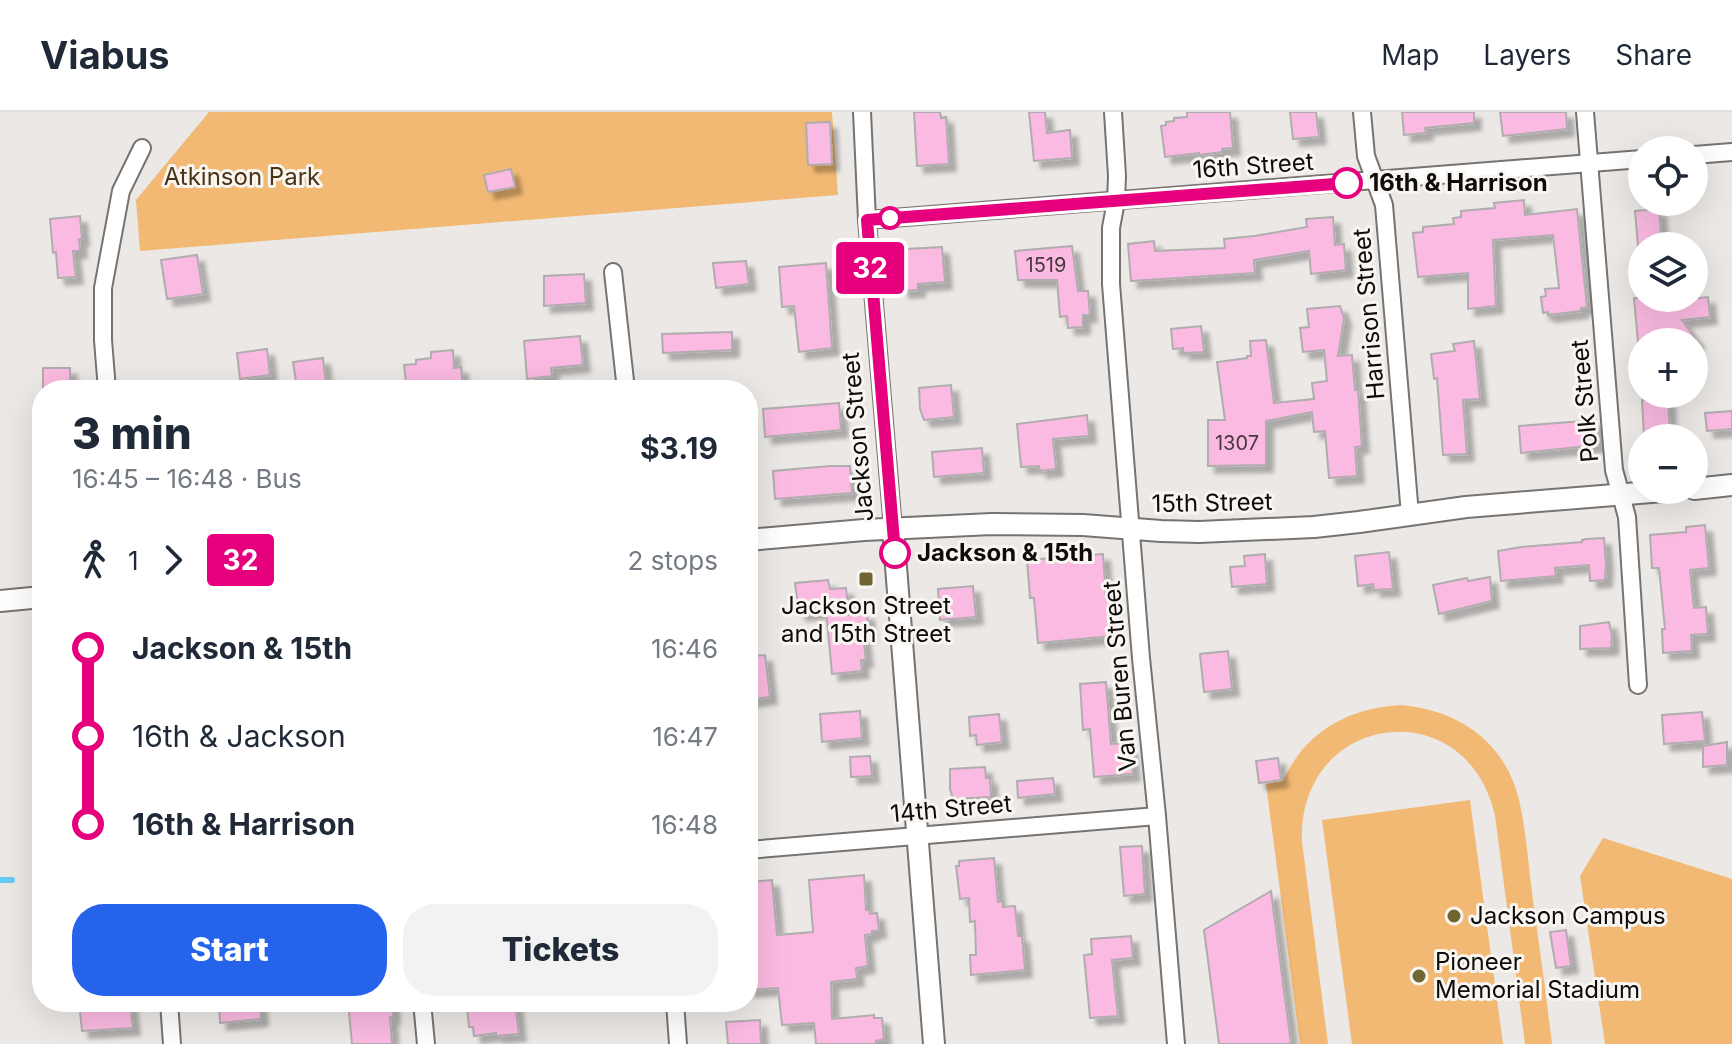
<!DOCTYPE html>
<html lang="en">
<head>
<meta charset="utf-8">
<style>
	body { margin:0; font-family:Inter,sans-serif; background:#f2f2f3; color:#1f2937; height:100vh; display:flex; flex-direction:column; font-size:30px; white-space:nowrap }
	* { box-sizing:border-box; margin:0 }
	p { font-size:26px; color:#747a83 }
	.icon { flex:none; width:44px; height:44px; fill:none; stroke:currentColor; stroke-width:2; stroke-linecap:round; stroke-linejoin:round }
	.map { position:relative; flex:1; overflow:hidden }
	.sheet { position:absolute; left:32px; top:268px; width:726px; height:632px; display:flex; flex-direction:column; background:#fff; border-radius:32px; box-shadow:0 8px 32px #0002 }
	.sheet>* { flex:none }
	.badge { padding:0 16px; border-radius:6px; font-size:28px; line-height:52px }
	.fabs { position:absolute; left:1628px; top:24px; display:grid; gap:16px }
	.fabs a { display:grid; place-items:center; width:80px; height:80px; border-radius:50%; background:#fff; box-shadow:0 8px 32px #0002; font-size:40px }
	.map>.badge { position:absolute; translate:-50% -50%; box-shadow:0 0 0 4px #fff }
	.legs { display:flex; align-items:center; gap:12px; height:88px; padding:0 40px; font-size:26px }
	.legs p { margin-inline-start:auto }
	.head { display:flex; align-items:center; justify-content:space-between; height:136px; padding:0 40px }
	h1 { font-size:44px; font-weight:800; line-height:60px }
	.cta { display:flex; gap:16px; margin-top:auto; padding:16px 40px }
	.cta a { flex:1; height:92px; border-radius:32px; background:#2563eb; color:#fff; font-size:32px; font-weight:800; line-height:92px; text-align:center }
	.cta a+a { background:#f2f2f3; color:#1f2937 }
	ul { padding:0 40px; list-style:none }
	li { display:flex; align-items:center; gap:28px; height:88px; font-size:30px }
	li i { display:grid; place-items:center; width:12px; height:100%; margin:0 10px; background:currentColor }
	li i::after { content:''; width:20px; height:20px; margin:-10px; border:6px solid; border-radius:50%; background:#fff }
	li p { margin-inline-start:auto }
	li:first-child i { background:linear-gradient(#0000 50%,currentColor 0) }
	li:last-child i { background:linear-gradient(currentColor 50%,#0000 0) }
	header { display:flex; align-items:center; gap:48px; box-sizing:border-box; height:112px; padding:0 40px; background:#fff; border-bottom:2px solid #e0e1e3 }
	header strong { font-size:38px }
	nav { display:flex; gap:44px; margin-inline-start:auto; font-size:28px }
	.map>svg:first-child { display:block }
	.green { fill:#f1b974 }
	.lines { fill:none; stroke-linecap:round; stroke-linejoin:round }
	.stream { stroke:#68cbf5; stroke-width:6 }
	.building { fill:#fabae1; stroke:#b1acaf; stroke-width:2; filter:url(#shadow) }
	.minor-casing { stroke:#767370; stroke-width:20 }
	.tertiary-casing { stroke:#767370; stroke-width:24 }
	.minor { stroke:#fff; stroke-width:16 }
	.tertiary { stroke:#fff; stroke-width:20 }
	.line-1-casing { stroke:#fff; stroke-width:18 }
	.line-1 { stroke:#e6007e; stroke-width:12 }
	.stop-1-dot { fill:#fff; stroke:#e6007e; stroke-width:4 }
	.poi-dot { fill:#706532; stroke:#f9f6f2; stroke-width:3 }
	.labels { text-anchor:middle; stroke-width:6; stroke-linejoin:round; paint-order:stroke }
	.number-label { font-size:20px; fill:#483840 }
	.street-label { font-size:24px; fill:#0d0c0b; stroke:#f9f6f2 }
	.park-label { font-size:24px; fill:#4b3415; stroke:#f9f6f2 }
	.stop-label { font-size:24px; font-weight:bold; fill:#0d0c0b; stroke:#f9f6f2; text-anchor:start }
	.poi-label { font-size:24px; fill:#0d0c0b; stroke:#f9f6f2; text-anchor:start }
</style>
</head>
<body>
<header>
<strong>Viabus</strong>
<nav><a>Map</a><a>Layers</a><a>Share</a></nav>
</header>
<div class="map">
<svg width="1732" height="932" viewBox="0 0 1732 932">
	<defs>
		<filter id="shadow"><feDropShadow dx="7" dy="7" stdDeviation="2" flood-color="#0004"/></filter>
	</defs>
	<rect width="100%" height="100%" fill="#ebe8e5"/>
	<!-- green -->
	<g class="green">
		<path d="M209,0H832L838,83L140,139L136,88Z"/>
		<path d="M1401,593C1457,598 1503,628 1518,684C1526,715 1528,749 1532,781C1539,831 1546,882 1552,932H1525L1495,704C1467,577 1297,600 1302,730L1328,932H1300L1266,672L1283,669C1306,619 1348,596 1401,593Z"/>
		<path d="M1470,688L1503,932H1352L1322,708Z"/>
		<path d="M1603,726L1732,767V932H1605L1580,764Z"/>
	</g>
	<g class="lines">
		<!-- stream -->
		<path class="stream" d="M0,768H12"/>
	</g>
	<!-- building -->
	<g class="building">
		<path d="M914,0H940L941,6L946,5L949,52L917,54Z"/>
		<path d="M1029,0H1045L1047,21L1070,18L1072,46L1034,49Z"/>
		<path d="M1187,0H1230L1233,36L1222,37V40L1199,43V41L1165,45L1161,14L1166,13V10L1174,9V6L1187,5Z"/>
		<path d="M1290,0H1316L1319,25L1293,27Z"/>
		<path d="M1402,0H1474V11L1425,16L1426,21L1404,23Z"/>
		<path d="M1500,0H1566L1567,17L1503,24Z"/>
		<path d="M830,10L832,52L808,53L806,11Z"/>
		<path d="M511,57L515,75L488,80L484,63Z"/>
		<path d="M1524,88L1525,103L1577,97L1587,195L1581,196V199L1548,203V200L1543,201L1541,185L1546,184L1545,177L1559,176L1553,123L1493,128L1496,194L1468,197V161L1418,165L1413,121L1423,120V115L1454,112L1453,106L1461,105V99L1495,96L1494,91Z"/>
		<path d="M1659,97L1662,134H1638L1635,99Z"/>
		<path d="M80,104L82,127H79L80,139H73L76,165L58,166L56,140L53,141L50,107Z"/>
		<path d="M1333,105L1335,133L1344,132L1346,158L1311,162L1309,139L1254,148L1255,161L1131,169L1128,132L1154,129L1155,139L1225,136L1224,127L1254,124L1307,115L1306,107Z"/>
		<path d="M1072,134L1078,179H1088L1090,203H1083V215L1068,216L1067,204L1060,205L1057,168H1018L1015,139Z"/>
		<path d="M942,135L945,170L918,172V178L902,179L901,162L907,160L906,137Z"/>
		<path d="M197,143L203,182L167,187L161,148Z"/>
		<path d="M746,149L749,172L716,176L713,151Z"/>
		<path d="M826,151L832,236L799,240L794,194L782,195L779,155Z"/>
		<path d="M584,162L586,191L544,194V164Z"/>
		<path d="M1708,185L1710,205L1682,208L1698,230H1638L1634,186H1679V188Z"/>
		<path d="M1340,194L1344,206L1338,244L1352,243L1355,278H1358L1362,334L1355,335L1357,364L1329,366L1325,319L1314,320L1312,300L1266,309V353L1208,354V308H1225L1217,250L1247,246V244H1251L1250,229L1266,228L1274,291L1314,287L1312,271L1327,269L1324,238L1303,240L1300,216L1309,215L1307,197Z"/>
		<path d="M1201,214L1204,240L1183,241V236L1173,237L1171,217Z"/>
		<path d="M732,220V238L663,241L662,222Z"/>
		<path d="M580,224L583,253L551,256L552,264L527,267L524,229Z"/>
		<path d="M1474,229L1480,287L1463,288L1467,342L1443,343L1437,266L1434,267L1431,242L1455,239L1453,232Z"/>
		<path d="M267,237L270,263L240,267L237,241Z"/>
		<path d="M453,238L454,256L461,255L463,277L407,278L404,253L416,252V248L431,246V240Z"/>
		<path d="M323,246L326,272L297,276L293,250Z"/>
		<rect x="43" y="256" width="27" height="22"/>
		<path d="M951,273L954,305L924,308L920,297L919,276Z"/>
		<path d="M1668,287L1670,322L1644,324L1642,288Z"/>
		<path d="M839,291L841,318L765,325L763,297Z"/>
		<path d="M1732,299V317L1707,319L1705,301Z"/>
		<path d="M1087,303L1089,324L1053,327L1056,357L1040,359L1039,354L1021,355L1017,312Z"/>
		<path d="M1596,308L1598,333L1521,341L1519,314Z"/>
		<path d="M982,336L984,361L934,365L932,340Z"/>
		<path d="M830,354H850L852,381L775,387L773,359Z"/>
		<path d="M1705,413L1709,456L1690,458L1694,496L1706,495L1708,522L1691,523L1692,539L1663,541L1662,517H1665L1659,456H1652L1650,423L1686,420V415Z"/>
		<path d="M1604,426L1606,452L1605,468L1590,469L1589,453L1555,456L1556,464L1501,469L1498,439L1521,435L1582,430V428L1586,427Z"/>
		<path d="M1389,440L1393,477L1374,478L1373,472L1358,474L1355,444Z"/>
		<path d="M1103,442L1106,487L1110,486L1113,524L1038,531L1034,486H1030L1027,448Z"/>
		<path d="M1265,442L1267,472L1232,475L1230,455L1245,454L1244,444Z"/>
		<path d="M1490,465L1492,489L1439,502L1433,473L1467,466L1468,469Z"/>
		<path d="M828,468L830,477L846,476L849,503L867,501L869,523H863L866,548H861L862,559L832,562L826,499L799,502L795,471Z"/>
		<path d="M973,474L976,505L940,508L938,477Z"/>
		<path d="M1609,510L1612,524L1611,536L1580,537V514Z"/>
		<path d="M1228,539L1232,577L1204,580L1200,542Z"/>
		<path d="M765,543L770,585L748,588V545Z"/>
		<path d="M1106,570L1111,632L1125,631V635H1130L1133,662L1094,665L1090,617L1083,618L1080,572Z"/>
		<path d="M860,599L862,626L822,630L820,602Z"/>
		<path d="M1702,600L1705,629L1664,632L1662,603Z"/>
		<path d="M999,602L1002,630L977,633L976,623L970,624L969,605Z"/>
		<path d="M1727,630V653L1703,655V634Z"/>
		<path d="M870,644L872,664L851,665L850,645Z"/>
		<path d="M1278,646L1281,668L1259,671L1256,649Z"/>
		<path d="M985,655L986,666H990L991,685L953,687L950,677V657Z"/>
		<path d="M1053,666L1055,682L1018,686L1017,669Z"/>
		<path d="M1142,734L1145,782L1124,784L1120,735Z"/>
		<path d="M994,746L998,790L1003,789V795L1015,794L1018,824H1022L1025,858L971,863L970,843H976L975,809L970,810L969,786L960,787L956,754H959V749Z"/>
		<path d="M864,763L866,798H869L870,802L877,801L879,819H872V822L865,823L868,854L856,856L857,867L831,870L832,907L874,903V906H882L884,927L876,929V932H816L814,911L782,913L778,876L748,878V770L772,768L777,823L813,820L809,768Z"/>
		<path d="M1271,779L1291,932H1219L1204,818Z"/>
		<path d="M1566,818L1571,854L1556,856L1550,820Z"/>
		<path d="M1131,824L1133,846L1112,848L1118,904L1090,906L1084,843L1092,842L1091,827Z"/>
		<path d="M79,890H130L133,916L82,919Z"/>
		<path d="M219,890H260L261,907L220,911Z"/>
		<path d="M348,890H392L393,905H390L392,932H352Z"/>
		<path d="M470,890H515L519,922L496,924V921L474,924L473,915H469L467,895L470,894Z"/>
		<path d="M760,908L761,932H728L726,910Z"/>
	</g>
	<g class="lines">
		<!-- minor casing -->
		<g class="minor-casing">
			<g id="minor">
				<path d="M862,0L867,108L893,417"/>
				<path d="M1113,0L1117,64L1116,89L1111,116V172L1141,546L1157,704L1176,932"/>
				<path d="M1362,0L1366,44L1384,93L1410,403"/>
				<path d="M1585,0L1614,358L1627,405L1638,573"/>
				<path d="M1694,43L1732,40"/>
				<path d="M867,108L1642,47"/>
				<path d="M613,160L626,278"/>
				<path d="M107,278L103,228V176L121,79L142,36"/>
				<path d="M748,738L1157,704"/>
				<path d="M169,890L172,932"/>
				<path d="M422,890L426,932"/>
				<path d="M675,890L678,932"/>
			</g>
		</g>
		<!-- tertiary casing -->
		<g class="tertiary-casing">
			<g id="tertiary">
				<path d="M1694,377L1732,373"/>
				<path d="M893,417L934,932"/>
				<path d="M748,428L864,418L992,412L1083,413L1161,419L1199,420L1314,415L1359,410L1466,395L1676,378"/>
				<path d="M0,489L42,485"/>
			</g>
		</g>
		<!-- minor -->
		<use href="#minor" class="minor"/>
		<!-- tertiary -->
		<use href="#tertiary" class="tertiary"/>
	</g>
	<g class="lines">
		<!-- line-1 casing -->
		<g class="line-1-casing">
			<path id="line-1" d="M895,441L867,108L1347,71"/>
		</g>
		<!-- line-1 -->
		<use href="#line-1" class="line-1"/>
	</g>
	<!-- markers -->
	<g class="stop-1-dot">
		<circle cx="1347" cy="71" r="14"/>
		<circle cx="890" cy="106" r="10"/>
		<circle cx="895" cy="441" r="14"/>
	</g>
	<g class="poi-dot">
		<rect x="858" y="459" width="16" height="16" rx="4"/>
		<circle cx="1454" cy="804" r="8"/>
		<circle cx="1419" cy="864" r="8"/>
	</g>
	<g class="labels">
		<!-- number labels -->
		<g class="number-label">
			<text x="1046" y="160">1519</text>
			<text x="1237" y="338">1307</text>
		</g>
		<!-- street labels -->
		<g class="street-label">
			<text transform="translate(1253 54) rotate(-4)" y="8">16th Street</text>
			<text transform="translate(1369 202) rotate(-95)" y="8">Harrison Street</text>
			<text transform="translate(1585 289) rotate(-95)" y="8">Polk Street</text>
			<text transform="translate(858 325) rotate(-95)" y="8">Jackson Street</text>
			<text transform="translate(1212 391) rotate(-1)" y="8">15th Street</text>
			<text transform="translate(1120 564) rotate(-95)" y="8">Van Buren Street</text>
			<text transform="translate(951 697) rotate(-5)" y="8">14th Street</text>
		</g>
		<!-- park labels -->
		<g class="park-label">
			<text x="242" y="73">Atkinson Park</text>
		</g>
		<!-- stop labels -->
		<g class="stop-label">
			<text x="1369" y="79">16th &amp; Harrison</text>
			<text x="917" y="449">Jackson &amp; 15th</text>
		</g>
		<!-- poi labels -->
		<g class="poi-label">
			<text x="866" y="502" text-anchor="middle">Jackson Street<tspan x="866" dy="28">and 15th Street</tspan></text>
			<text x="1470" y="812">Jackson Campus</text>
			<text x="1435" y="858">Pioneer<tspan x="1435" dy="28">Memorial Stadium</tspan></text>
		</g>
	</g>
</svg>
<div class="fabs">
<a><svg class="icon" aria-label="locate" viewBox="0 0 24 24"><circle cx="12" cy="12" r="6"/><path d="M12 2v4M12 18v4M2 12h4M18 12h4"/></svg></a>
<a><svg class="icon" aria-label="layers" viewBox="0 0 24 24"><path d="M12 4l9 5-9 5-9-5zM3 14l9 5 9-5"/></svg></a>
<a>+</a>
<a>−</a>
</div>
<b class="badge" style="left:870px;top:156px;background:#e6007e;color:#fff">32</b>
<section class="sheet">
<div class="head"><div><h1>3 min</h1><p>16:45 – 16:48 · Bus</p></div><b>$3.19</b></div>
<div class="legs"><svg class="icon" aria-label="walk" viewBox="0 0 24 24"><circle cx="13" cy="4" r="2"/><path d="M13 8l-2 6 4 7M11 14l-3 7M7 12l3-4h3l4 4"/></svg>1<svg class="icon" aria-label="forward" viewBox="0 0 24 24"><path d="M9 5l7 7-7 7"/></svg><b class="badge" style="background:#e6007e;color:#fff">32</b><p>2 stops</p></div>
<ul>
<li><i style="color:#e6007e"></i><b>Jackson &amp; 15th</b><p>16:46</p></li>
<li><i style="color:#e6007e"></i><span>16th &amp; Jackson</span><p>16:47</p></li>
<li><i style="color:#e6007e"></i><b>16th &amp; Harrison</b><p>16:48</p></li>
</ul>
<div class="cta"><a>Start</a><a>Tickets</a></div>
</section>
</div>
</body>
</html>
